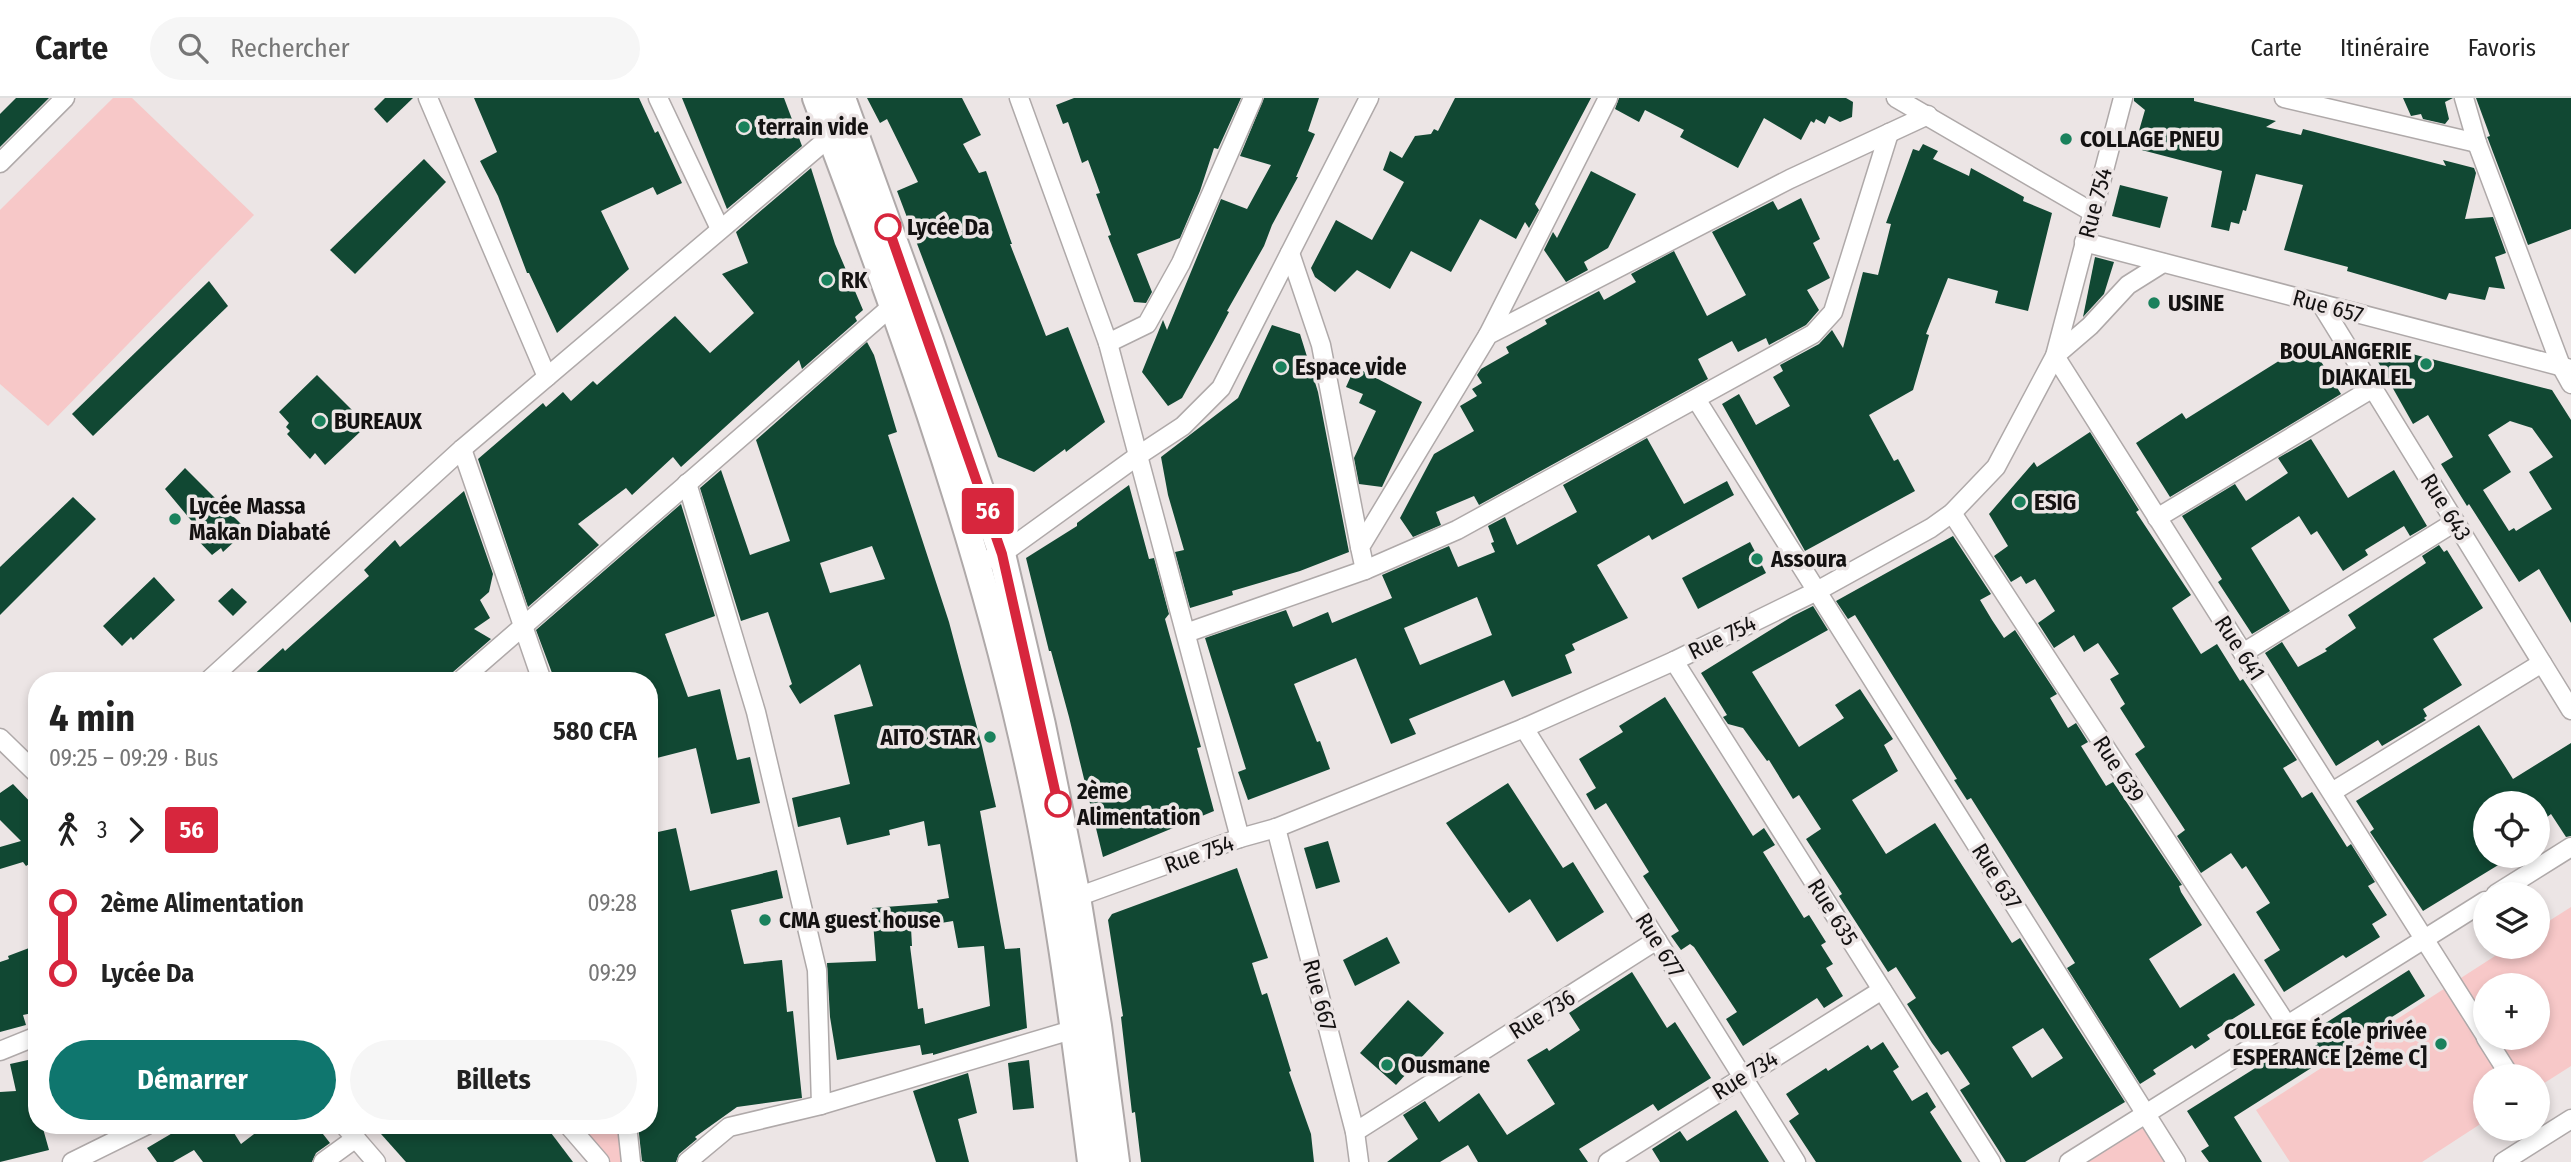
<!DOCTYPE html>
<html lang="fr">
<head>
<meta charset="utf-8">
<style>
	body { margin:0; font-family:"Fira Sans Condensed",sans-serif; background:#f6f6f6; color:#222; height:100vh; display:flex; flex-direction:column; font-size:26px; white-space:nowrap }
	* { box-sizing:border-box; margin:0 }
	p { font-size:23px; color:#767676 }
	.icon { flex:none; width:38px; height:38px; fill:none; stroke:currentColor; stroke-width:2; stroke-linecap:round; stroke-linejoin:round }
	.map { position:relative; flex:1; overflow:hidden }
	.side { position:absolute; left:28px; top:574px; width:630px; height:462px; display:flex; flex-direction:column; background:#fff; border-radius:28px; box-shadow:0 4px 10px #0003 }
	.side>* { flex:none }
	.badge { padding:0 14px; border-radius:5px; font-size:24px; line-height:46px }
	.buttons { position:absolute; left:2473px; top:693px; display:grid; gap:14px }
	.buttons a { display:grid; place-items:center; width:77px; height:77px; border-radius:50%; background:#fff; box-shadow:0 4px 10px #0003; font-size:35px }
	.map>.badge { position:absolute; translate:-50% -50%; box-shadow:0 0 0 4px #fff }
	.legs { display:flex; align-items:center; gap:10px; height:77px; padding:0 21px; font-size:23px }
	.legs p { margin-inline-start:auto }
	.head { display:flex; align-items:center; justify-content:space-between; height:119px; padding:0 21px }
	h1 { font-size:38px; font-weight:700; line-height:52px }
	.cta { display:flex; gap:14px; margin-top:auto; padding:14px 21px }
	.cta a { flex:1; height:80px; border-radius:42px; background:#0f766e; color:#fff; font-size:28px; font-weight:700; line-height:80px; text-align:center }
	.cta a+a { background:#f6f6f6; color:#222 }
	ul { padding:0 21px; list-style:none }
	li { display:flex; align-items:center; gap:24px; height:70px; font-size:26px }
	li i { display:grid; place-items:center; width:10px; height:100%; margin:0 9px; background:currentColor }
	li i::after { content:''; width:18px; height:18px; margin:-9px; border:5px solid; border-radius:50%; background:#fff }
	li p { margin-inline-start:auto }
	li:first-child i { background:linear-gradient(#0000 50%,currentColor 0) }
	li:last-child i { background:linear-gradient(currentColor 50%,#0000 0) }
	header { display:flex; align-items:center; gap:42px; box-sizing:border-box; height:98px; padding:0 35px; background:#fff; border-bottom:2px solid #e0e0e0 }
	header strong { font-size:33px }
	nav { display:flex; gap:38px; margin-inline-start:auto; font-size:24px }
	.search { width:490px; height:63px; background:#f6f6f6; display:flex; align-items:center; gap:18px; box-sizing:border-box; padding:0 24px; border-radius:38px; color:#767676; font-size:26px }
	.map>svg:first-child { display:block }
	.green { fill:#f7c8c8; fill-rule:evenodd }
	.building { fill:#114833; fill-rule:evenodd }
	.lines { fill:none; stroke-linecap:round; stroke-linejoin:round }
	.street-casing { stroke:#afa9a9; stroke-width:21 }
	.primary-casing { stroke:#afa9a9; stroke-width:30 }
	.street { stroke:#fff; stroke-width:18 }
	.primary { stroke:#fff; stroke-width:26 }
	.line-1-casing { stroke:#fff; stroke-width:16 }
	.line-1 { stroke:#d7263d; stroke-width:10 }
	.poi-dot { fill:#1a815c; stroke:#ece5e5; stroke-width:2.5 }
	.stop-1-dot { fill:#fff; stroke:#d7263d; stroke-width:3.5 }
	.labels { text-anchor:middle; stroke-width:7; stroke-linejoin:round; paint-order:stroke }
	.poi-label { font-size:23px; font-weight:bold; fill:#141212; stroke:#ece5e5; text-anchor:start }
	.street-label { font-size:23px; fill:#141212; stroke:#ece5e5 }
	.stop-label { font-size:23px; font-weight:bold; fill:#141212; stroke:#ece5e5; text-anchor:start }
</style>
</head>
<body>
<header>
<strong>Carte</strong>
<div class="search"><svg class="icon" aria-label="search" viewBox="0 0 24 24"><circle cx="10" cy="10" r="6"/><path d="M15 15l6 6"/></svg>Rechercher</div>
<nav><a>Carte</a><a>Itinéraire</a><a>Favoris</a></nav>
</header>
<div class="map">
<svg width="2571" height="1064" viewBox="0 0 2571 1064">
	<rect width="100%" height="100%" fill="#ece5e5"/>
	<!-- green -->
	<g class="green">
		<path d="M113,0H132L254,117L48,328L0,286V112Z"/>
		<path d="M2571,809V968L2538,989V978H2485V1023L2422,1064H2290L2256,1012L2509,849H2538V830ZM2485,887H2538V940H2485Z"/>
		<path d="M568,1027H625L630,1064H600Z"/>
		<path d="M2148,1027L2170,1064H2086Z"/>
	</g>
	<!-- building -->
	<g class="building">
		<path d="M16,0H49L0,49V16Z"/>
		<path d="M385,0H413L387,25L374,11Z"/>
		<path d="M474,0H639L655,35L658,33L682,85L657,97L653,89L601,113L629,171L557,235L529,175H527L498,98L480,63L497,54Z"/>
		<path d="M682,0H784L802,48L727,111Z"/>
		<path d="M867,0H962L981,37L963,46L979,75L986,73L1012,146H1010L1046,238L1068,229L1105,324L1066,354L1065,351L1034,374L998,359L897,93L918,84L887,21L880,25Z"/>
		<path d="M1074,0H1241L1218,51L1214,50L1200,93L1180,140L1137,156L1152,194L1146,205L1134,204L1108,138L1111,137L1096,96L1100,95L1088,62L1082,65L1068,24L1063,26L1056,7Z"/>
		<path d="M1264,0H1319L1308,33L1315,36L1296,79H1298L1272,127L1264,148L1227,213L1229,214L1213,244L1182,300L1168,308L1142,274L1163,222L1167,232L1221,101L1247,111L1271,67L1240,58Z"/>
		<path d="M1455,0H1591L1535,106L1539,112L1529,130L1525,124L1516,141L1480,121L1451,174L1411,153L1390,191L1357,172L1335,194L1315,179L1311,170L1336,122L1372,142L1404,84L1383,72L1390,53L1402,60L1415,38L1431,36L1434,31L1438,33Z"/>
		<path d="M1619,0H1846L1853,4L1852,19L1840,24L1829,18L1825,26L1816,21L1814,25L1811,23L1801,42L1764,20L1738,70L1680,39L1684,32L1645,12L1639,24L1615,11Z"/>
		<path d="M2134,0H2194V3L2276,23L2266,29L2301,37L2303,31L2446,68L2443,62L2474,70L2476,75L2465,121L2493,119L2506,155L2495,159L2505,191L2489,189L2485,202L2449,195L2446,202L2347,173L2348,169L2284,152L2303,87L2256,76L2246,113L2243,112L2239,126L2231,124L2229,133L2211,129L2222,73L2134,50L2145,12L2134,3Z"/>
		<path d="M2403,0H2453L2445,4L2449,21L2445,26L2423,21L2421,16L2411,18Z"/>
		<path d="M2476,0H2571V131L2528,147L2488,41L2487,39L2490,38Z"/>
		<path d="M1923,46L1938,53L1933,61L1969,78L1971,70L2024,99L2023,103L2052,115L2028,213L1995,205L1998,193L1948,180L1926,236L1929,237L1913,292L1869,317L1894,363L1898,361L1915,393L1805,453L1722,306L1739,296L1756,327L1790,308L1773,279L1783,273L1780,267L1819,246L1832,232L1843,250L1863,174L1878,177L1891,126L1886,125L1913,51L1919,53Z"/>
		<path d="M424,61L446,84L355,176L330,152Z"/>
		<path d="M811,70L835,146L863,212L855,219L857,223L802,271L799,262L681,369L673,359L632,397L626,390L578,426L599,447L528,509L478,361L543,305L546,309L563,294L571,303L593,283L597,287L675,218L710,255L754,215L722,176L748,165L736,134Z"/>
		<path d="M1591,73L1636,96L1608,150L1584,164L1588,172L1566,184L1544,152L1553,134L1557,140Z"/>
		<path d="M2120,87L2168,99L2160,130L2112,118Z"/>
		<path d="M1801,100L1820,141L1813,145L1830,180L1807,192L1819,212L1806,227L1769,247L1766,240L1738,254L1732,243L1698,261L1708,281L1479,407L1474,398L1436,414L1441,427L1413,439L1400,420L1434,356L1474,333L1460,308L1477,298L1472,291L1482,285L1477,277L1481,271L1509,255L1506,249L1547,226L1545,222L1599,193L1604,202L1636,184L1631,176L1674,153L1707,218L1746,197L1712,134L1773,103L1778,112Z"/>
		<path d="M2095,159L2114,164L2104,196L2083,219Z"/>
		<path d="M209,183L228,208L93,338L72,316Z"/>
		<path d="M1272,227L1300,236L1318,294L1349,454L1300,473L1232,493L1233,497L1190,510L1175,454L1184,452L1168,397L1161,359L1238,300Z"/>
		<path d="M867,244L874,257L897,334L888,337L949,524L982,648L996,709L980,713L1005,851L1020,850L1027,930L933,957V955L922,957L920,947L837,962L830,919L827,865L876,863L872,810L938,805L937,802L949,800L940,746L928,748L924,723L889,732L890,737L847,747L840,719L798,729L792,700L850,686L834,617L873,608L860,566L800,606L789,588L792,586L768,514L741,523L700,390L721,372L750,457L790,443L756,342ZM872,448L885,481L830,495L820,465ZM953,823L958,850L984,848L990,908L925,926L923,910L918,911L910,848H912L911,830Z"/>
		<path d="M2309,244L2341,296L2170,399L2136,345L2182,315L2186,321Z"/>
		<path d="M2385,249L2552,292L2571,322V525L2539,471L2519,484L2469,406L2467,408L2441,366L2453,359L2428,317L2413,326L2377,262ZM2510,323L2532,330L2553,359L2529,374L2552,411L2516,433L2514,430L2509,433L2483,392L2511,374L2488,337Z"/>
		<path d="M1355,269L1422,304L1382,389L1359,386L1354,360L1376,313L1359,305L1363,296L1346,289Z"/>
		<path d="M317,277L356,316L351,321L361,333L325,367L315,355L310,361L287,336L290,333L286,329L289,325L279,314Z"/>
		<path d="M2090,334L2139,412L2136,414L2191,497L2172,510L2201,556L2217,546L2240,583L2243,581L2297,662L2283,670L2302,700L2312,694L2347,749L2351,746L2375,784L2368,788L2387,817L2372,826L2380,839L2346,860L2343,857L2284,894L2264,862L2280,852L2256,814L2270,805L2246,768L2242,771L2231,755L2201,775L2177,738L2185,732L2135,656L2145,649L2120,610L2125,606L2110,581L2119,576L2098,545L2084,554L2074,537L2054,550L2038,525L2055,513L2035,481L2026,486L2021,478L2011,484L1994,458L2008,448L1989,416L2034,364L2037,369Z"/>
		<path d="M1647,340L1684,406L1727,383L1734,397L1652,442L1649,437L1597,467L1628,520L1572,546L1575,552L1565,557L1572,575L1512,599L1504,582L1409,621L1416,636L1391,646L1356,560L1294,586L1317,644L1320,643L1330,671L1248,702L1238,674L1246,671L1205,540L1286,512L1293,529L1328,514L1332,525L1392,500L1382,477L1449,448L1458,469L1495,454L1491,445L1494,444L1488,428L1505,419L1517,447L1577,414L1563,387ZM1477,499L1492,537L1420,567L1404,530Z"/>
		<path d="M2311,341L2348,400L2394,372L2427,428L2410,438L2404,428L2365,452L2368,457L2343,473L2317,433L2311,437L2299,418L2251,450L2290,513L2252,536L2218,484L2222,481L2182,418L2235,386L2246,403L2288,375L2278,360Z"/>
		<path d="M185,370L247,432L223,454L221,450L212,457L189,433L195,427L165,391Z"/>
		<path d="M1129,387L1149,461L1154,460L1169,516L1165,521L1201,649L1197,650L1214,713L1103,759L1069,619L1051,553H1049L1026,460L1077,428V425Z"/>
		<path d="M464,393L493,476L489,494L480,502L490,520L474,531L491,541L453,574L449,583H247L283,550L285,553L369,478L364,472L395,442L400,449Z"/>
		<path d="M73,399L96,421L0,517V469Z"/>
		<path d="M681,406L715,518L665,536L688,599L720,591L737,662L750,659L760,705L711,716L696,650L649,662V615L657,613L649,583H555L536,532Z"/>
		<path d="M1953,438L1991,496L1980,502L1992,522L2004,540L2015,532L2057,596L2050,600L2068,630L2076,625L2088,644L2081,648L2106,688L2113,684L2182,787L2179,788L2181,794L2202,827L2149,861L2180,910L2234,875L2255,907L2207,937L2210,941L2195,951L2192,947L2153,972L2156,976L2140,986L2067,870L2075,865L2004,752L1971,700L1967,702L1954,682L1957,681L1855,517L1848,521L1836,503Z"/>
		<path d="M1750,444L1766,475L1698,511L1682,480Z"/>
		<path d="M2439,447L2444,454L2447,452L2483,510L2433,541L2462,587L2423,611L2427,618L2424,620L2426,622L2382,648L2378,642L2336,668L2265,555L2282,544L2298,569L2327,553L2325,551L2356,530L2348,517L2426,465L2422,458Z"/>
		<path d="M154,479L175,502L133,542L131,539L122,548L103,528Z"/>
		<path d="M232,490L247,504L233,518L218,503Z"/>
		<path d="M1813,508L1828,532L1752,574L1799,649L1844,620L1835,607L1860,591L1893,641L1884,647L1898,673L1852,702L1886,756L1935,725L2012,845L2020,840L2125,1004L2025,1064H2006L1960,992L1970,986L1948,953L1941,957L1932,945L1907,906L1916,900L1896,869L1888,874L1839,798L1842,796L1806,741L1821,731L1799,697L1793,701L1769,662L1767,663L1743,630L1728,626L1723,619L1727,617L1701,575L1793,518ZM2043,930L2063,960L2032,980L2012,949Z"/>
		<path d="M1665,599L1753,738L1764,730L1775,747L1763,754L1804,820L1809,817L1826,844L1821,847L1833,866L1826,870L1843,898L1824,910L1817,900L1743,948L1726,921L1737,914L1694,849L1690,846L1681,852L1671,838L1679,833L1643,778L1649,774L1606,705L1595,712L1586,696L1596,690L1579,661L1623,634L1619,628Z"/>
		<path d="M2479,627L2513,681L2571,645V738L2566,739L2551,716L2538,726V705H2485V758H2513L2423,813L2370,734L2374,731L2356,703Z"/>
		<path d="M1508,685L1563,770L1573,764L1604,814L1557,844L1530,801L1509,815L1446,725Z"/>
		<path d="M13,686L37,711V761L26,768L23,764L0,771V749L21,743L0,722V695Z"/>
		<path d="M676,730L690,793L777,772L783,800L731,812L744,866L782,862L787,914L793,913L802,1000L737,1009L695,1039L697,1041L679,1056L676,1064H645L642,1063L638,1027H649V736Z"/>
		<path d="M1328,743L1340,784L1316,791L1304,750Z"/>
		<path d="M1237,770L1268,860L1252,865L1262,897L1267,895L1291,973L1289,974L1311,1036L1314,1064H1141L1135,1014L1132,1015L1121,919L1123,918L1108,822L1112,816Z"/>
		<path d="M1387,839L1400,865L1355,888L1343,862Z"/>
		<path d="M37,847V914L23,917L26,927L0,934V864L9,861L8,858Z"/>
		<path d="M2409,872L2425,898L2234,1019L2262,1064H2209L2201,1053L2209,1048L2187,1013L2284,952L2291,963L2318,946L2310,935Z"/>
		<path d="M1632,874L1667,930L1675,924L1711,980L1658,1013L1653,1006L1579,1051L1588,1064H1478L1468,1047L1440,1064H1387L1418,1041L1403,1017L1425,1003L1439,1024L1479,995L1507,1037L1555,1006L1527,962L1547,950L1549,953L1580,932L1569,915Z"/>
		<path d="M1408,902L1444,935L1396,987L1360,955Z"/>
		<path d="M1883,944L1899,969L1893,973L1912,1003L1927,994L1936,1009L1930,1014L1962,1064H1816L1789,1023L1799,1016L1786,996L1826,970L1828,973L1868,947L1871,952Z"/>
		<path d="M37,960V1027H42L49,1052L0,1064V994L16,993L10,966Z"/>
		<path d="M1029,962L1034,1010L1013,1012L1008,965Z"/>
		<path d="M968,975L977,1015L958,1021L969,1064H936L913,993Z"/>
		<path d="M1736,1012L1769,1064H1660L1652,1051L1680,1033L1687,1043Z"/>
		<path d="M186,1027H229L241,1046L266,1027H316L330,1045L316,1055L312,1064H203L194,1052L173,1064H157L147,1050Z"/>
		<path d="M373,1027H545L573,1064H406Z"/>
	</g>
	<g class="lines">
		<!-- street casing -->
		<g class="street-casing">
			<g id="street">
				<path d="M428,0L547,279"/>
				<path d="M658,0L720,131"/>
				<path d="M1019,0L1108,245L1240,740"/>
				<path d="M1896,0L2092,114"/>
				<path d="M2284,0L2477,45"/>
				<path d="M2464,0L2477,45L2561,268L2571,286"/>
				<path d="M0,65L65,0"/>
				<path d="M2084,144L2571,271"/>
				<path d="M1290,155L1321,247L1360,449"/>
				<path d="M2163,165L2128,187L2090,228L2055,258L2485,937"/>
				<path d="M2321,206L2571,612"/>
				<path d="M1488,237L1608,0"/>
				<path d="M1108,245L1147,226L1181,165L1253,0"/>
				<path d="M1696,301L2176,1064"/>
				<path d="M462,351L542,583"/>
				<path d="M687,385L756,614L817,872L821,1007"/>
				<path d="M1952,415L2287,927"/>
				<path d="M2157,420L2373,290"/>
				<path d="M976,466L1002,456L1139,357L1183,328L1221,290L1369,0"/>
				<path d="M1365,472L1457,432L1813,236L1833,214L1889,35"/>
				<path d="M1186,535L1365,472L1360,449L1488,237L1790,81L1928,17"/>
				<path d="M2243,555L2455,424"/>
				<path d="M1674,563L1991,1064"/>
				<path d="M208,583L462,351L838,32"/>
				<path d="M460,583L892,208"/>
				<path d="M1524,630L1796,1064"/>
				<path d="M0,640L37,676"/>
				<path d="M2332,694L2542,565"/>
				<path d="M1276,730L1355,1034L1359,1064"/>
				<path d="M2496,796L2571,749"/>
				<path d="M1066,800L1077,799L1240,740L1276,730L1524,630L1674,563L1817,493L1931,430L1952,415L1996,369L2055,258L2123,0"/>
				<path d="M2486,940L2510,978"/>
				<path d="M0,953L37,938"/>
				<path d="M344,1027L376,1064"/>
				<path d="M568,1027L600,1064"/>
				<path d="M627,1027L631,1064"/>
				<path d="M1355,1034L1657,842"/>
				<path d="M72,1064L147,1027"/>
				<path d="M323,1064L356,1040"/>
				<path d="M687,1064L729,1029L821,1007L1075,931"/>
				<path d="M1608,1064L1882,892"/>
				<path d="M2069,1064L2485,803"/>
				<path d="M2503,1064L2571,1021"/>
			</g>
		</g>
		<!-- primary casing -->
		<g class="primary-casing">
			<g id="primary">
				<path d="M816,0C895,208 972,420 1022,638C1055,778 1073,921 1091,1064"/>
				<path d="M842,0L930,243L1002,456L1042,627L1077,799L1098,928L1116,1064"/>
			</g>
		</g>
		<!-- street -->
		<use href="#street" class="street"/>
		<!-- primary -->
		<use href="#primary" class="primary"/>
	</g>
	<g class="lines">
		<!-- line-1 casing -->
		<g class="line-1-casing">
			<path id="line-1" d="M888,129L1002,456L1058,706"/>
		</g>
		<!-- line-1 -->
		<use href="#line-1" class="line-1"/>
	</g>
	<!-- markers -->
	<g class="poi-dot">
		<circle cx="744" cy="29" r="7"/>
		<circle cx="2066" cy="41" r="7"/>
		<circle cx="827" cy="182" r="7"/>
		<circle cx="2154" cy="205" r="7"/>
		<circle cx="2426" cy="266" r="7"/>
		<circle cx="1281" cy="269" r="7"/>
		<circle cx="320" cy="323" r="7"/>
		<circle cx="2020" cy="404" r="7"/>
		<circle cx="175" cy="421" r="7"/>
		<circle cx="1757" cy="461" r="7"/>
		<circle cx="990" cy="639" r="7"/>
		<circle cx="765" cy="822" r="7"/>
		<circle cx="2441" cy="946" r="7"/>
		<circle cx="1387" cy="967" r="7"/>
	</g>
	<g class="stop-1-dot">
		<circle cx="888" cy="129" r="12"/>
		<circle cx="1058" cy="706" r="12"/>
	</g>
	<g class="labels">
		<!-- poi labels -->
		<g class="poi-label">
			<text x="758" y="37">terrain vide</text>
			<text x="2080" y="49">COLLAGE PNEU</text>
			<text x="841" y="190">RK</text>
			<text x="2168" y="213">USINE</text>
			<text x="2412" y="261" text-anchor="end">BOULANGERIE<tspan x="2412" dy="26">DIAKALEL</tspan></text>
			<text x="1295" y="277">Espace vide</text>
			<text x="334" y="331">BUREAUX</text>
			<text x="2034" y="412">ESIG</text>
			<text x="189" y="416">Lycée Massa<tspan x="189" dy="26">Makan Diabaté</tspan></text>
			<text x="1771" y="469">Assoura</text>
			<text x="976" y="647" text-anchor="end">AITO STAR</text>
			<text x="779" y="830">CMA guest house</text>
			<text x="2427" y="941" text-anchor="end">COLLEGE École privée<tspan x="2427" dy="26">ESPERANCE [2ème C]</tspan></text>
			<text x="1401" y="975">Ousmane</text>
		</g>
		<!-- street labels -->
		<g class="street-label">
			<text transform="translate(2095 105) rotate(-75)" y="8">Rue 754</text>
			<text transform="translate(2328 208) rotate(15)" y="8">Rue 657</text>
			<text transform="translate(2446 409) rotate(58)" y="8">Rue 643</text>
			<text transform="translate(1722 539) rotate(-26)" y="8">Rue 754</text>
			<text transform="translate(2240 550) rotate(57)" y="8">Rue 641</text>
			<text transform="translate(2119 671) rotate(57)" y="8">Rue 639</text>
			<text transform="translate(1199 756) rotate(-20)" y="8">Rue 754</text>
			<text transform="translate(1997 778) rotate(58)" y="8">Rue 637</text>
			<text transform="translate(1833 814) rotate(58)" y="8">Rue 635</text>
			<text transform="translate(1660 847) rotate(58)" y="8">Rue 677</text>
			<text transform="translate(1320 897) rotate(75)" y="8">Rue 667</text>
			<text transform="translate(1542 916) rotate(-32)" y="8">Rue 736</text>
			<text transform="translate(1745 977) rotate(-32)" y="8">Rue 734</text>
		</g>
		<!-- stop labels -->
		<g class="stop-label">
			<text x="907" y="137">Lycée Da</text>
			<text x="1077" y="701">2ème<tspan x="1077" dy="26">Alimentation</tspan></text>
		</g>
	</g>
</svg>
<div class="buttons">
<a><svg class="icon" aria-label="locate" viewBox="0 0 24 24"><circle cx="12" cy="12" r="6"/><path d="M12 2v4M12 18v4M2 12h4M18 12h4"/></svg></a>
<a><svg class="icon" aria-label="layers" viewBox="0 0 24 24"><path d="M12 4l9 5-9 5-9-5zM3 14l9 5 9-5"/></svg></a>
<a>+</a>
<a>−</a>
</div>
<b class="badge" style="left:988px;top:413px;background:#d7263d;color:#fff">56</b>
<section class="side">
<div class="head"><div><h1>4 min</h1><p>09:25 – 09:29 · Bus</p></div><b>580 CFA</b></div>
<div class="legs"><svg class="icon" aria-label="walk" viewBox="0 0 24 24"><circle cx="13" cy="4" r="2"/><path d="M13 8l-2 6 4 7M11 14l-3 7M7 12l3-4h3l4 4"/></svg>3<svg class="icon" aria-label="forward" viewBox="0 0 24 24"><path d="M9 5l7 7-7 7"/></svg><b class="badge" style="background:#d7263d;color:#fff">56</b></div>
<ul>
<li><i style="color:#d7263d"></i><b>2ème Alimentation</b><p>09:28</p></li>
<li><i style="color:#d7263d"></i><b>Lycée Da</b><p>09:29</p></li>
</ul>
<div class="cta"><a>Démarrer</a><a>Billets</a></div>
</section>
</div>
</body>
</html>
